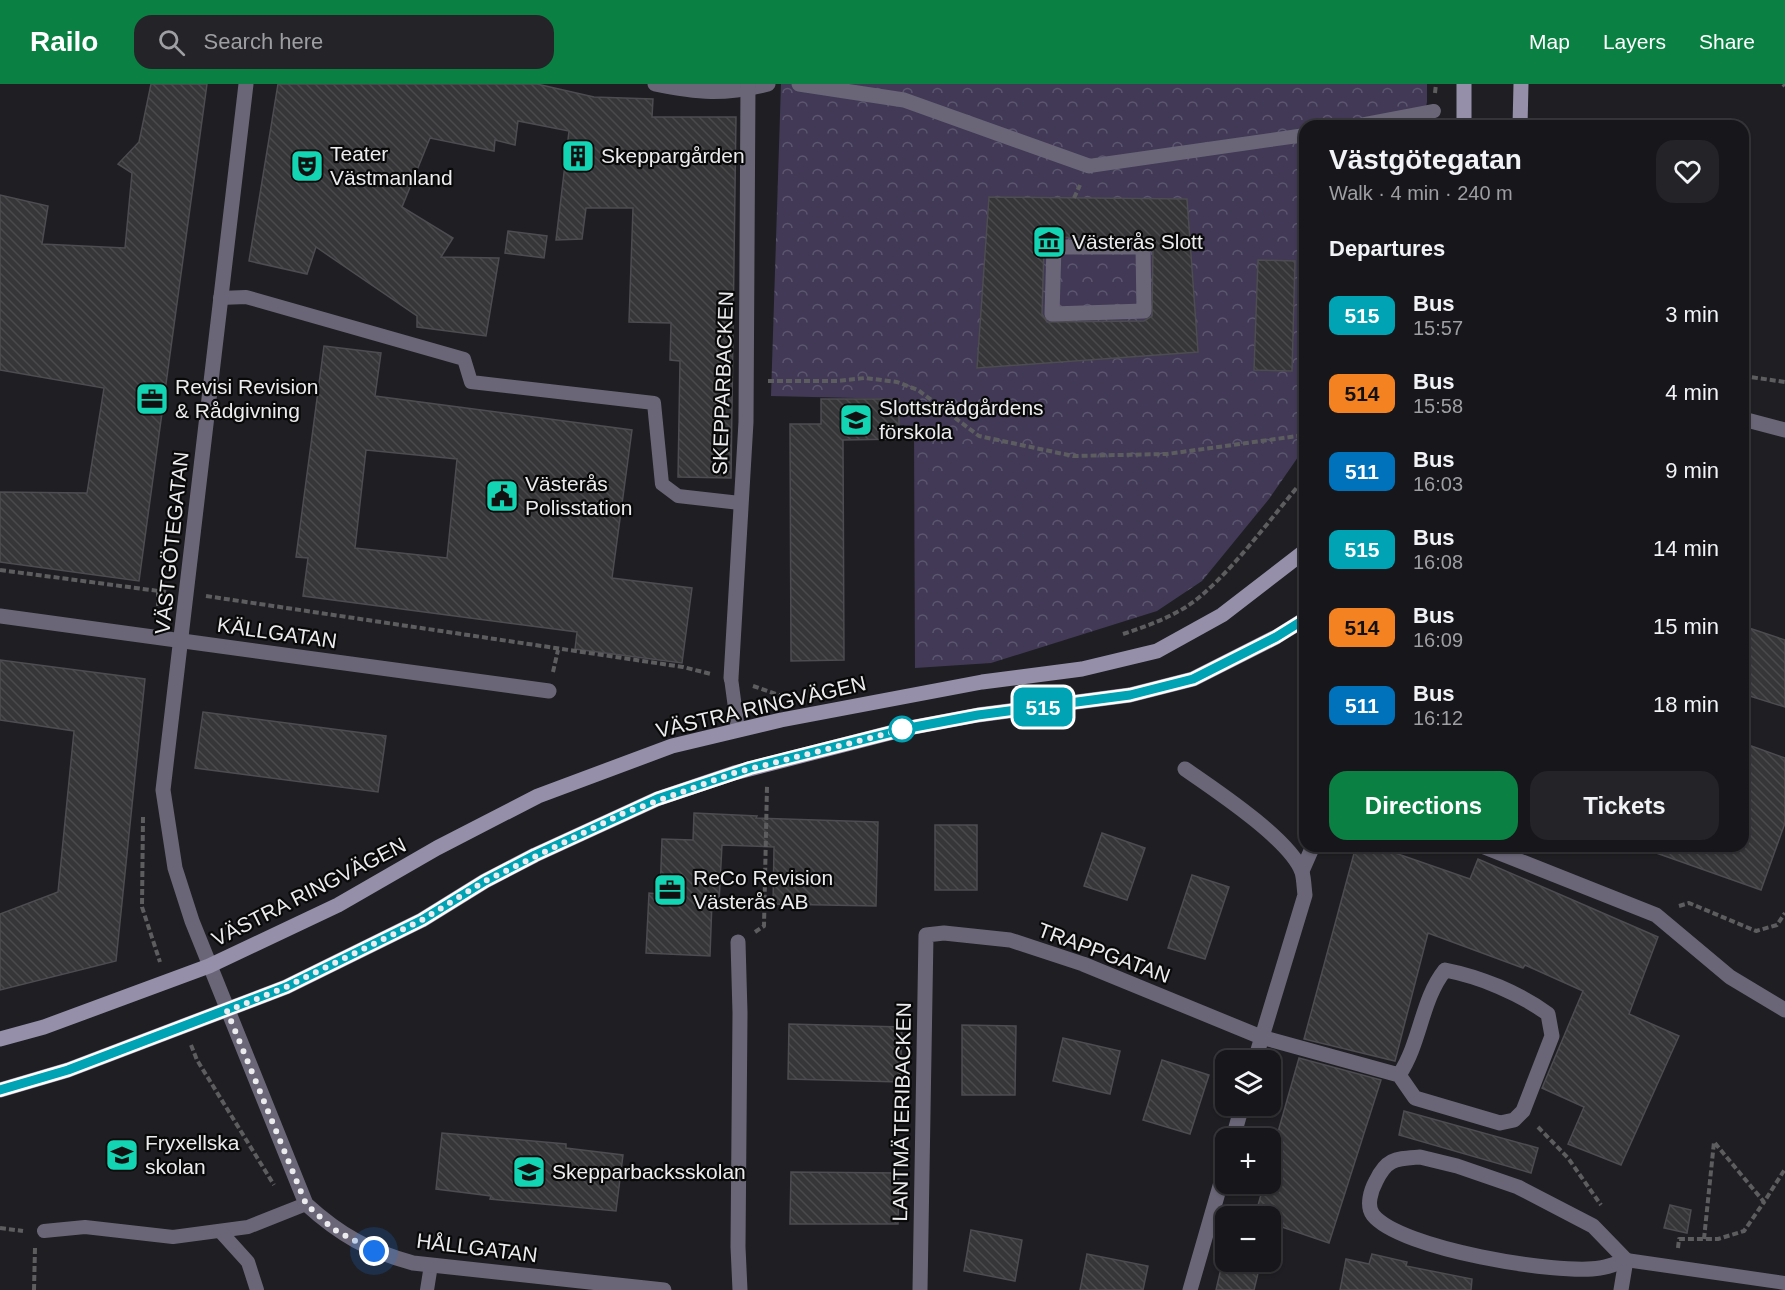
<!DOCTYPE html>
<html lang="en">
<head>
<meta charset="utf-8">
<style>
	body { margin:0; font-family:Helvetica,sans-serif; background:#242327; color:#f1f3f6; height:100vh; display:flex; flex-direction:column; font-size:22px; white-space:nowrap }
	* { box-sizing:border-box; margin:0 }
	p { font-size:20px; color:#9e9fa2 }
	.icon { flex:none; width:33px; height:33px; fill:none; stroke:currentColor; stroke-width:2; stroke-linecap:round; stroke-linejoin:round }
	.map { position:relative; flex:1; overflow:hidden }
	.side { position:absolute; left:1299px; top:36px; width:450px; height:732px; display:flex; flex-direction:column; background:#17161a; border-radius:18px; box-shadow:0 2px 4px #0004,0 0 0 2px #363539 }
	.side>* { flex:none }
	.badge { padding:0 12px; border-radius:9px; font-size:21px; line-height:39px }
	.controls { position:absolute; left:1215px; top:966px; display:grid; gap:12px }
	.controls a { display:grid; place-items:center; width:66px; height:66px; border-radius:12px; background:#17161a; box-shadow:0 2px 4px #0004,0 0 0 2px #363539; font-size:30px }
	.you { position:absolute; width:30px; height:30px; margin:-15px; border:4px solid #fff; border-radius:50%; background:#1a73e8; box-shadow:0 0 0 9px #1a73e833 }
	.map>.badge { position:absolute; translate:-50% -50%; box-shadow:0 0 0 3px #fff }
	h2 { padding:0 30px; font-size:22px; line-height:54px }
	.round { display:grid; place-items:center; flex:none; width:63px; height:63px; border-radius:18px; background:#242327 }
	.headline { display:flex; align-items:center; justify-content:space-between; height:102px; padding:0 30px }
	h1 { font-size:28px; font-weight:600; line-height:45px }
	.button { display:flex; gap:12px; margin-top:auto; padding:12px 30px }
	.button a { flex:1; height:69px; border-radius:18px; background:#0b8043; color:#fff; font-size:24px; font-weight:600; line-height:69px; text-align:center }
	.button a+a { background:#242327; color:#f1f3f6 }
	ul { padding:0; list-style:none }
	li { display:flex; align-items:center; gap:18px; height:78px; padding:0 30px }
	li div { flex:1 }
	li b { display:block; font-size:22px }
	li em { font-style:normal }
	li .badge { min-width:66px; font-weight:700; text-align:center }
	header { display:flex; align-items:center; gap:36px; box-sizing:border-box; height:84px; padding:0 30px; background:#0b8043; color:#fff }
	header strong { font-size:28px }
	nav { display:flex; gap:33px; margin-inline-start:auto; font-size:21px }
	.search { width:420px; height:54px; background:#242327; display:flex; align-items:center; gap:15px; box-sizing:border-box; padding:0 21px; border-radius:18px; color:#9e9fa2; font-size:22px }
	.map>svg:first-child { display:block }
	.park { fill:url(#park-crowns) }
	.building { fill:url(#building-back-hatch); stroke:#4d4c50; stroke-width:1.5; fill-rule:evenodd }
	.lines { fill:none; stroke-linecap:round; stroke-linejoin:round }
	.path { stroke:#5d5d60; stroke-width:4; stroke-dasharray:6 3; stroke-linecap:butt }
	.lane { stroke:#6a6677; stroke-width:14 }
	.street { stroke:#6a6677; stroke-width:15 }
	.secondary { stroke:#958fa9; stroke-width:15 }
	.line-casing { stroke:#fff; stroke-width:14 }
	.line { stroke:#00a3b4; stroke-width:9 }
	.walk { stroke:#ececee; stroke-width:6; stroke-dasharray:0 10.8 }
	.stop-dot { fill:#fff; stroke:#00a3b4; stroke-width:3 }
	.labels { text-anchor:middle; stroke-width:4.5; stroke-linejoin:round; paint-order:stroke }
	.poi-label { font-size:21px; fill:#ececee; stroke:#09090a; text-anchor:start }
	.street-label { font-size:21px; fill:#ececee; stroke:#09090a }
</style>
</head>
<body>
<header>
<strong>Railo</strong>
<div class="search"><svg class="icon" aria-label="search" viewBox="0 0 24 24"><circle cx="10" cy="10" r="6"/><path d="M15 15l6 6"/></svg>Search here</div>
<nav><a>Map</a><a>Layers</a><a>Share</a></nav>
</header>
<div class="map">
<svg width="1785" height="1206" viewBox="0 0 1785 1206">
	<defs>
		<pattern id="park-crowns" width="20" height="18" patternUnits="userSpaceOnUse" patternTransform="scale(1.5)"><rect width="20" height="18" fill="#413956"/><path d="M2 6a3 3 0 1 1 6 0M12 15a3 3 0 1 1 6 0" fill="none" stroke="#5d566f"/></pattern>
		<pattern id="building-back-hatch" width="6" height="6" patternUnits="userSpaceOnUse" patternTransform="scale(1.5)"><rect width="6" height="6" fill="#363639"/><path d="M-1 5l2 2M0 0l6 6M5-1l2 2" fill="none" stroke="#4a4a4c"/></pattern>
	</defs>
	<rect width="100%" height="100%" fill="#1f1e22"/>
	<!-- park -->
	<path class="park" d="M781,0H1427V18L1422,42H1305V363L1269,415L1202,497L1157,527L991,579L915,584L914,342L898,341V315L771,312Z"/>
	<!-- building -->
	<g class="building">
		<path d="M151,0H207L139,497L0,478V408L87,409L104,304L0,286V111L48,122L42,160L125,164L132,89L118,80L139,58Z"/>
		<path d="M278,0H537L594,13L653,15L652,33H736L731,394L678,393L680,277L670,276L671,239L629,238L633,124H586L582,155L556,156L569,47L518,37L515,61L495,56L494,67L430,54L402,123L453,154L441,173L499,174L486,252L417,243V232L316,163L307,190L249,177Z"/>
		<path d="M989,113L1187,115L1198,268L977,284ZM1054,153L1148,155L1153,163L1152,232L1144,237L1047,238L1042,230L1044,163L1046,158Z"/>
		<path d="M508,147L547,152L544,174L505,169Z"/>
		<path d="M1258,176L1295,177L1292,287L1254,286Z"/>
		<path d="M324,262L381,269L375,312L632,346L612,494L692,504L682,579L575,565L577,548L303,512L308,474L296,473ZM366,366L457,375L447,474L355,464Z"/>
		<path d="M821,315H899V355L843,356L844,576L791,577L790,340H821Z"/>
		<path d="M1743,542L1785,556V623L1743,610Z"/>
		<path d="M0,576L145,595L116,877L0,906V830L58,808L74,647L0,636Z"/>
		<path d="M203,628L386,652L378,708L195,684Z"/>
		<path d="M1743,659L1785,674V739L1761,806L1645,765L1646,762H1743Z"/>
		<path d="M694,729L757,732L756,734L878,738L876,822L773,820L774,763L722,761L719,818L712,817L710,872L646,869L649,809L660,810L662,755L693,756Z"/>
		<rect x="935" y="741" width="42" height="65"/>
		<path d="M1102,749L1145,764L1127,816L1084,802Z"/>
		<path d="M1356,762H1375L1470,795L1478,775L1658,853L1629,930L1679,952L1621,1081L1568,1060L1584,1023L1542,1004L1583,907L1525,881L1523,884L1428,849L1395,977L1304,955Z"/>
		<path d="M1192,791L1229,803L1205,875L1168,864Z"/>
		<path d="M789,940L902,943L900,998L788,995Z"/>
		<path d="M962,941L1016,942L1015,1011H962Z"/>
		<path d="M1063,954L1120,967L1110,1010L1053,997Z"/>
		<path d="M1299,974L1381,996L1329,1159L1270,1139V1132H1255L1264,1100H1270V1076Z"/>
		<path d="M1162,976L1209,991L1190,1050L1143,1036Z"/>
		<path d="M1404,1027L1538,1064L1531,1089L1399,1051Z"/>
		<path d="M442,1049L566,1060V1064L623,1071L616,1127L490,1115L491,1112L436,1105Z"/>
		<path d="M791,1088L899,1089L898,1140H790Z"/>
		<path d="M1670,1121L1691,1126L1687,1149L1664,1144Z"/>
		<path d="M971,1146L1022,1156L1015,1197L964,1187Z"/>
		<path d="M1087,1170L1148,1182L1143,1206H1080Z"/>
		<path d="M1372,1170L1407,1178L1406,1182L1472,1195L1471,1206H1340L1346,1175L1369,1180Z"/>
		<path d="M1223,1176L1259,1185L1254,1206H1216Z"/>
	</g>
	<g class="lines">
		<!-- path -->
		<g class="path">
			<path d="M1783,0L1785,2"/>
			<path d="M1435,9L1436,0"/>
			<path d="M1074,114L1080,101"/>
			<path d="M1743,292L1785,298"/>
			<path d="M768,297H837L865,294L897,298L918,306L979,352L1073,372L1167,370L1305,351"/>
			<path d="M0,486L166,508"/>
			<path d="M206,512L683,583L711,590"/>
			<path d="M158,531V508"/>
			<path d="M1123,550C1145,543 1166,535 1186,523C1225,498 1273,431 1305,394"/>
			<path d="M553,588L558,566"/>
			<path d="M753,602L779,611H786"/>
			<path d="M143,733L142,823L160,878"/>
			<path d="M1679,822L1689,819L1756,847L1777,841L1785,829"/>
			<path d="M755,848L764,842L767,702"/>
			<path d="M191,961L197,976L274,1101"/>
			<path d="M1538,1043L1568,1074L1601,1121"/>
			<path d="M0,1144L23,1147"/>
			<path d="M1704,1155L1714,1058L1764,1118L1785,1085"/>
			<path d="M1678,1164L1679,1155H1718L1744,1147L1764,1118"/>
			<path d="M34,1206L35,1164"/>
		</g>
		<!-- lane -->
		<g class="lane">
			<path d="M1355,42L1434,27"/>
			<path d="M1089,82L1305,51"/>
			<path d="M220,214L246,213L464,275L471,298L654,319L662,400L678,412L740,419"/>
			<path d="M731,594L738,646"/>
			<path d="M44,1147L85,1143L173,1153L248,1143L306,1120"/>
			<path d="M220,1147L248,1178L257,1206"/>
			<path d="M1626,1176L1785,1199"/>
			<path d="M427,1206L431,1181"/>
		</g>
		<!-- street -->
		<g class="street">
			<path d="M246,0L163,706L175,784L192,837L306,1120C340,1151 369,1167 413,1179L664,1206"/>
			<path d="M655,0C698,9 724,11 768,0"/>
			<path d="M799,0L904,16L1089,82"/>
			<path d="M1054,163H1143L1144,227L1052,230Z"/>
			<path d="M1743,335L1785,346"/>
			<path d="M0,532L549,607"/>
			<path d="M731,594L746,338L748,0"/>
			<path d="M1185,685C1214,705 1291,756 1302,788C1304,795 1304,804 1305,811L1255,976"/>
			<path d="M1482,762L1656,831L1730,893L1785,926"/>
			<path d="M1302,787L1313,762"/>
			<path d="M738,858L740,929L738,1163L740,1206"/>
			<path d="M1233,1054L1242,1022"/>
			<path d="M1420,1073L1457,1082L1518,1103L1593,1142L1626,1176C1618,1179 1609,1183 1600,1184C1558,1191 1400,1165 1373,1131C1366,1122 1371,1106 1376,1097C1387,1074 1396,1075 1420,1073Z"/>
			<path d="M920,1206L926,851L944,849L1010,856L1083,880L1261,953L1399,991C1421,958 1421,916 1445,886C1481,893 1519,909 1548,930L1552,952L1523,1027L1514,1036L1500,1039L1415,1014L1399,991"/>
			<path d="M1190,1206L1226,1081"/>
			<path d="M1621,1206L1626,1176"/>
		</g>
		<!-- secondary -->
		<g class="secondary">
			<path d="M1464,42V0"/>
			<path d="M1520,42L1521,0"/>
			<path d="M0,955L44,943L209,882L338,821L437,764L538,712L672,662L781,636L982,598L1082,585L1157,567L1222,531L1305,467"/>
			<path d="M0,1006L68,986L286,903L422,836L485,797L535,771L657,715L734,689L909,644L978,631L1130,611L1193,595L1276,553L1305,535"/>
		</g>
	</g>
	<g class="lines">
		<!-- line casing -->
		<g class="line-casing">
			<path id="line" d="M0,1006L68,986L286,903L422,836L485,797L535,771L657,715L750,684L909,644L978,631L1130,611L1193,595L1276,553L1305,535"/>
		</g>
		<!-- line -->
		<use href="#line" class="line"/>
		<!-- walk -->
		<path class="walk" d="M374,1167L333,1145L306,1120L227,927L286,903L422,836L485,797L624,729L734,689L909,644L902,645"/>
	</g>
	<!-- icons -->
	<defs>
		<g id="building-square" transform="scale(1.725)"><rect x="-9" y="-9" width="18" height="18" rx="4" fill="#14d5b3" stroke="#09090a"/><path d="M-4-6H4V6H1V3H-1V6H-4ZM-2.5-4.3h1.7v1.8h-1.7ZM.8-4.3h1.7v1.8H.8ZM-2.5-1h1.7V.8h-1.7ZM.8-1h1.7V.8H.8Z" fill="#111"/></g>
		<g id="theatre-square" transform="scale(1.725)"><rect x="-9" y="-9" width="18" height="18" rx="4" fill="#14d5b3" stroke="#09090a"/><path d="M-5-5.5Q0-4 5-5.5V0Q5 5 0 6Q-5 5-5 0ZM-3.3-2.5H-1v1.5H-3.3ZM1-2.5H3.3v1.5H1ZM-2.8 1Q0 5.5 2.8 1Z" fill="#111"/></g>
		<g id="museum-square" transform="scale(1.725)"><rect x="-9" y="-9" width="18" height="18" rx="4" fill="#14d5b3" stroke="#09090a"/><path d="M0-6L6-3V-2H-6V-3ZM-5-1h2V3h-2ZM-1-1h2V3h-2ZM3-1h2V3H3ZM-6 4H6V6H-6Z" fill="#111"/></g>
		<g id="office-square" transform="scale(1.725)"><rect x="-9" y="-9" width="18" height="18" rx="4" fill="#14d5b3" stroke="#09090a"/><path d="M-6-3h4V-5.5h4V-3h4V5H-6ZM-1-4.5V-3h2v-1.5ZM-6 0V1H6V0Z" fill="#111"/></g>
		<g id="school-square" transform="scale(1.725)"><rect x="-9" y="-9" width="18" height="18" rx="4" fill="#14d5b3" stroke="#09090a"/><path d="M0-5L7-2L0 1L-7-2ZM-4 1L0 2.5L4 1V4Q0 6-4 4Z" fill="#111"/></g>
		<g id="civic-square" transform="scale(1.725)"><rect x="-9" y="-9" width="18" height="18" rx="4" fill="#14d5b3" stroke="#09090a"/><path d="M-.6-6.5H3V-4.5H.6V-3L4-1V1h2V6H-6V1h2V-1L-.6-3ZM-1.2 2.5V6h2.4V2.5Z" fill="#111"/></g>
	</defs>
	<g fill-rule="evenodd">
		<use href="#building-square" x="578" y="72"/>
		<use href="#theatre-square" x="307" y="82"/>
		<use href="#museum-square" x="1049" y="158"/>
		<use href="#office-square" x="152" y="315"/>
		<use href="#school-square" x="856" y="336"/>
		<use href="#civic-square" x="502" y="412"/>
		<use href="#office-square" x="670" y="806"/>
		<use href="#school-square" x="122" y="1071"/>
		<use href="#school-square" x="529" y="1088"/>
	</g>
	<!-- markers -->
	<circle class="stop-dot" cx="902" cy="645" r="12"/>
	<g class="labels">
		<!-- poi labels -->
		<g class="poi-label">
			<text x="330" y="77">Teater<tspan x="330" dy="24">Västmanland</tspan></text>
			<text x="601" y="79">Skeppargården</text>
			<text x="1072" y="165">Västerås Slott</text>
			<text x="175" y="310">Revisi Revision<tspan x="175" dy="24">&amp; Rådgivning</tspan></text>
			<text x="879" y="331">Slottsträdgårdens<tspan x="879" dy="24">förskola</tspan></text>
			<text x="525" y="407">Västerås<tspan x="525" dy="24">Polisstation</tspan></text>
			<text x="693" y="801">ReCo Revision<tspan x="693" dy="24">Västerås AB</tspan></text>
			<text x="145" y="1066">Fryxellska<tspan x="145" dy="24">skolan</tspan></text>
			<text x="552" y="1095">Skepparbacksskolan</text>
		</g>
		<!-- street labels -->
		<g class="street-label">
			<text transform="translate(723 299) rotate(-88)" y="7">SKEPPARBACKEN</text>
			<text transform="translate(172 459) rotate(-84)" y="7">VÄSTGÖTEGATAN</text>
			<text transform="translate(277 549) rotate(8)" y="7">KÄLLGATAN</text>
			<text transform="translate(761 623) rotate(-13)" y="7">VÄSTRA RINGVÄGEN</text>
			<text transform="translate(309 808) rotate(-27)" y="7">VÄSTRA RINGVÄGEN</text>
			<text transform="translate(1104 869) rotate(20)" y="7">TRAPPGATAN</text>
			<text transform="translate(902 1028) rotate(-89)" y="7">LANTMÄTERIBACKEN</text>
			<text transform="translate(477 1164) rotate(7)" y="7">HÅLLGATAN</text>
		</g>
	</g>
</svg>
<div class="controls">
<a><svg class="icon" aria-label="layers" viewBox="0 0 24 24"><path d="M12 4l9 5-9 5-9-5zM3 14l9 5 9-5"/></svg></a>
<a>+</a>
<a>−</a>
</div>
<div class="you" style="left:374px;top:1167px"></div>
<b class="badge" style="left:1043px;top:623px;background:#00a3b4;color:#fff">515</b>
<section class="side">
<div class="headline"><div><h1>Västgötegatan</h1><p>Walk · 4 min · 240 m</p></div><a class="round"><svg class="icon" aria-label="heart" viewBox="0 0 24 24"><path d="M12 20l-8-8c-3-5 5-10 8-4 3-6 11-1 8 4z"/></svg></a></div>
<h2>Departures</h2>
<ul>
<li><span class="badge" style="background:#00a3b4;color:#fff">515</span><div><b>Bus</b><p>15:57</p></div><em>3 min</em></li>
<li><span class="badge" style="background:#f58220;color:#111">514</span><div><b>Bus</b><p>15:58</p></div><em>4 min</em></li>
<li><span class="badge" style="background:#0072bc;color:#fff">511</span><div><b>Bus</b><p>16:03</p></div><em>9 min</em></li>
<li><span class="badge" style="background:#00a3b4;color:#fff">515</span><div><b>Bus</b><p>16:08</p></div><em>14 min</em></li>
<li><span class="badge" style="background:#f58220;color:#111">514</span><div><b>Bus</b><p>16:09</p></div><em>15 min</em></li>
<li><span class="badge" style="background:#0072bc;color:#fff">511</span><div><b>Bus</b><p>16:12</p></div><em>18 min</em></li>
</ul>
<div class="button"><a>Directions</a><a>Tickets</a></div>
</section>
</div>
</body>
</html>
